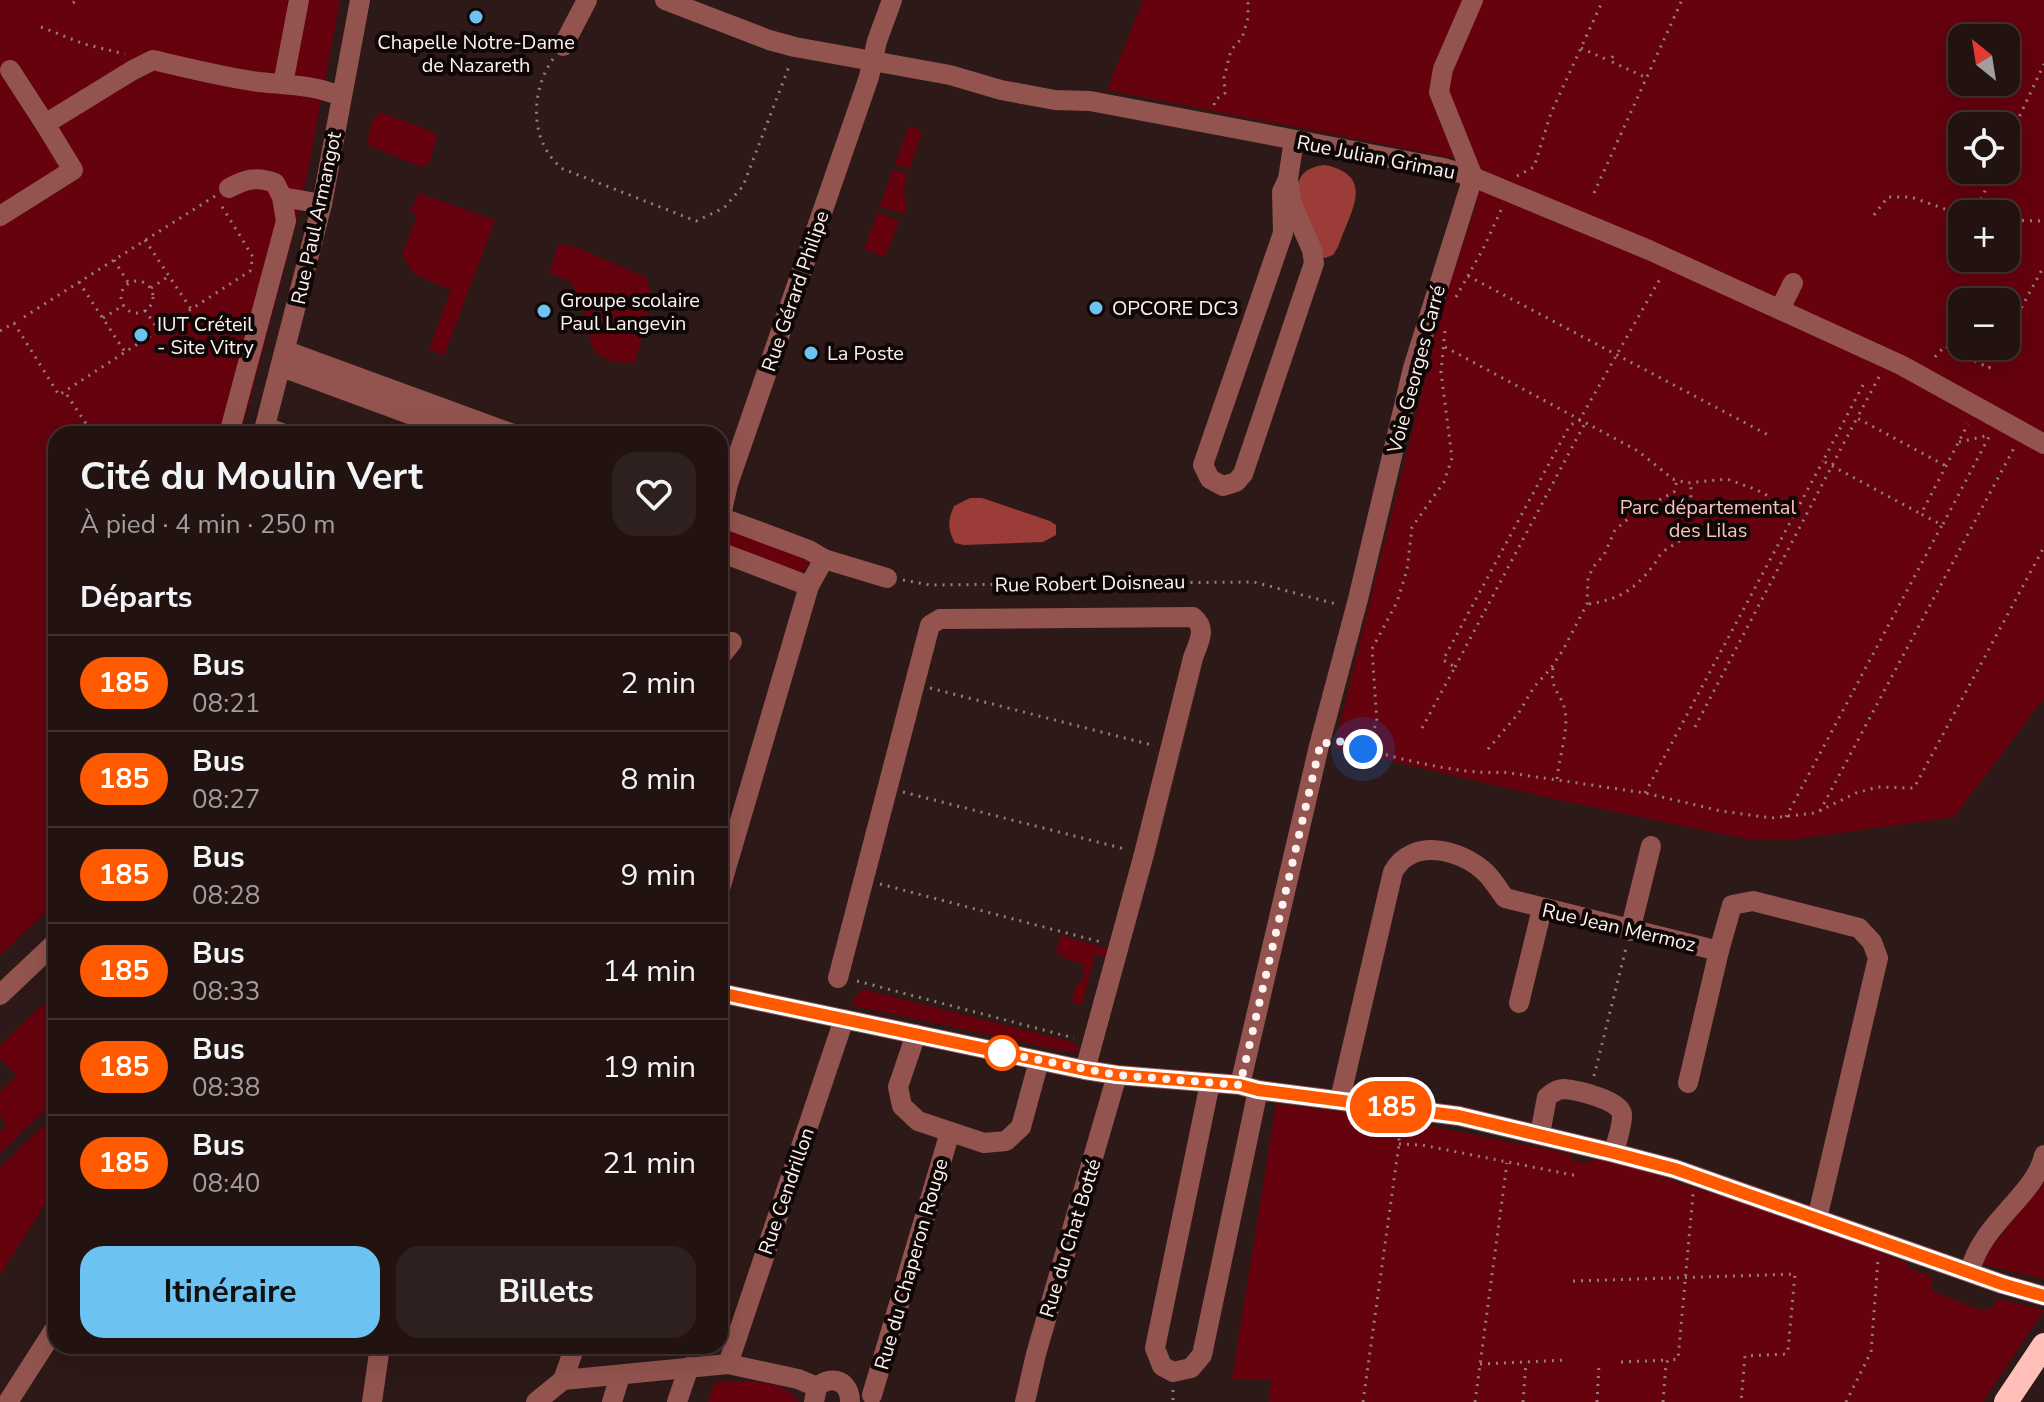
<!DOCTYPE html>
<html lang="fr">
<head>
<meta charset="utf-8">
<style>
	body { margin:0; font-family:"Nunito Sans",sans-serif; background:#2e201f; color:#f1f3f6; height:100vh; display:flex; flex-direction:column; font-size:30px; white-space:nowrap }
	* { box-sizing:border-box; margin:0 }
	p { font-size:26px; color:#a29e9f }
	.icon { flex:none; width:44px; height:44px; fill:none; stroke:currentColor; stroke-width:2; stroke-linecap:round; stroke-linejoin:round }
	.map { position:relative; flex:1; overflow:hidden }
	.details { position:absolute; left:48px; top:426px; width:680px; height:928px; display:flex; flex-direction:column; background:#221311; border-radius:24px; box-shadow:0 8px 32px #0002,0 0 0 2px #3f3231 }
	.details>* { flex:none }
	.badge { padding:0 16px; border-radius:26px; font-size:28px; line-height:52px }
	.needle { width:52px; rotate:330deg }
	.tools { position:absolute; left:1948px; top:24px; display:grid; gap:16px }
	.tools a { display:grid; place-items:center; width:72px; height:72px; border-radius:16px; background:#221311; box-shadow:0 8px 32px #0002,0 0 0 2px #3f3231; font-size:40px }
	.you { position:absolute; width:40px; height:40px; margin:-20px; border:6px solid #fff; border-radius:50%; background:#1a73e8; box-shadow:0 0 0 12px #1a73e833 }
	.map>.badge { position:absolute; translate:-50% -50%; box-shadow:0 0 0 4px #fff }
	h2 { padding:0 32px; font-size:30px; line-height:72px }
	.round { display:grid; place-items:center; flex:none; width:84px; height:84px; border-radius:24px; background:#2e201f }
	.overview { display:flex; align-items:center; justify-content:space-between; height:136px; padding:0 32px }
	h1 { font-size:38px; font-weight:700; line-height:60px }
	.action { display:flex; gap:16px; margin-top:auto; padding:16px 32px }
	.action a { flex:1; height:92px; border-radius:24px; background:#6cc3f2; color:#111; font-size:32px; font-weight:700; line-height:92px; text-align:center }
	.action a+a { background:#2e201f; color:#f1f3f6 }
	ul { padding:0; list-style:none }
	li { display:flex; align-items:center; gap:24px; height:96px; padding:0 32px; border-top:2px solid #3f3231 }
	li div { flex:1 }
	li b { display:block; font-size:30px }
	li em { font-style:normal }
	li .badge { min-width:88px; font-weight:700; text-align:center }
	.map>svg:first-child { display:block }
	.green { fill:#65020d; fill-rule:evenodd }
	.water { fill:#9c3c39 }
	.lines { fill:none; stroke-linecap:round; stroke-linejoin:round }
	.path { stroke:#90807e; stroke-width:3; stroke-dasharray:2 6; stroke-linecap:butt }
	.minor { stroke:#93544f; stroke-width:20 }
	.highway { stroke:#ffbeb8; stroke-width:24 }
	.line-casing { stroke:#fff; stroke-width:18 }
	.line { stroke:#ff5a00; stroke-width:12 }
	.walk { stroke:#fef2f1; stroke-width:8; stroke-dasharray:0 14.4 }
	.poi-dot { fill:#6cc3f2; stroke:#0f0706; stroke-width:3 }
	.stop-dot { fill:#fff; stroke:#ff5a00; stroke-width:4 }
	.labels { text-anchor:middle; stroke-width:8; stroke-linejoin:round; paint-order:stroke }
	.poi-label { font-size:20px; fill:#fef2f1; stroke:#0f0706; text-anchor:start }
	.street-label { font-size:20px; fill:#fef2f1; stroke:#0f0706 }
	.park-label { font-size:20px; fill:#f9c2bd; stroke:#0f0706 }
</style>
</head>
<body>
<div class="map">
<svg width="2044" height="1402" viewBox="0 0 2044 1402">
	<rect width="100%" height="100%" fill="#2d1917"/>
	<!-- green -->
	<g class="green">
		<path d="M0,0H340L302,201L241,434H56V903L0,955Z"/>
		<path d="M1143,0H2044V698L1954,817L1797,839L1752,840L1563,801L1334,748L1432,351L1437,319L1476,207L1479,163L1107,90ZM1962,38H2006V82H1962ZM1962,126H2006V170H1962ZM1962,214H2006V258H1962ZM1962,302H2006V346H1962Z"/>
		<path d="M380,112L433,132L437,139L429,163L422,167L369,146C366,136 371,118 380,112Z"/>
		<path d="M909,126L922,131L910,169L895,164Z"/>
		<path d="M893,169L907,174L904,189L906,214L880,207Z"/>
		<path d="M419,193L495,220L444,356L429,349L451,290L414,274L402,255L417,215L410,211Z"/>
		<path d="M878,212L899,221L885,257L864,249Z"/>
		<path d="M559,244L578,248L646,277L652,298L635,363L612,362L597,354L592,347L580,299L570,281L549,273Z"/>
		<path d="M728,529L807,559V567L799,575L723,544L721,536Z"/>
		<path d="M1060,935L1108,949V957L1095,954L1082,1005L1072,1002L1076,984H1081L1084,972L1082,963L1063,959L1066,957L1064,954L1058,956L1059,953L1056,952Z"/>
		<path d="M862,989L1069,1041L1078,1046L1080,1050L1075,1053L850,1005Z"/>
		<path d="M53,995L56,998V1100L0,1153V1131L7,1124L0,1116V1091L17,1076L0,1059V1045Z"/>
		<path d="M1276,1104L1396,1119L1570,1154L1572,1161L1585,1163L1607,1157L1693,1188L1752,1203L1908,1263V1267L1932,1277V1291L1980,1310L1992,1308L1998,1299L2044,1310L1983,1402H1269L1271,1379H1232Z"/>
		<path d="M56,1114V1187L0,1275V1167Z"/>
		<path d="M2044,1183V1279L1984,1265L1983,1257Z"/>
		<path d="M720,1381C746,1383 784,1377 799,1402H708L714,1384Z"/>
	</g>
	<!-- water -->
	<g class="water">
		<path d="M1325,165C1377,176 1350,212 1338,247L1333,255L1325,258L1322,257C1311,230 1272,170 1325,165Z"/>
		<path d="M970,498H982L1050,521L1056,525V535L1043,542L964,545L955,543C947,529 948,520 954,506Z"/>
	</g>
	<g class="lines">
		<!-- path -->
		<g class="path">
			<path d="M73,3L77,0"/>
			<path d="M41,27L84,44L125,54"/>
			<path d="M1581,48L1610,61"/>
			<path d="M1613,56L1610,61L1647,78"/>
			<path d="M553,59C530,91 529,143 563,169L696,221L724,208L743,186L790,64"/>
			<path d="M1214,105L1215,100L1225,93L1224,78L1231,50L1242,38L1248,18V0"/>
			<path d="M2006,145L2044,64"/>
			<path d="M1517,176L1534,167L1551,113L1603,0"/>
			<path d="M1594,193L1682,0"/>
			<path d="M1974,214L1995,170"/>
			<path d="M1874,215L1888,197H1911L1962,215"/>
			<path d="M2006,220L2044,221"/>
			<path d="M145,240L191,309"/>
			<path d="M114,260L129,284"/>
			<path d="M1468,276L1772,437"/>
			<circle cx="137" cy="297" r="16"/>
			<path d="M79,282L125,352"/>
			<path d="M151,288L169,276"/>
			<path d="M1456,297L1483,249L1502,208"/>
			<path d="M145,310L159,331"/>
			<path d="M24,317L215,196"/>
			<path d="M103,318L124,305"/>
			<path d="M0,331L14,323L59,395L250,271L253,257L221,205"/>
			<path d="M2006,336L2044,266"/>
			<path d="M1445,347L1638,451L1673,479L1687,483L1727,479L1757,490L1796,511"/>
			<path d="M1935,357L1945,346L1989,368L2001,346"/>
			<path d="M1879,377L1857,418L1946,466"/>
			<path d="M1863,385L1823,461L1921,514"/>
			<path d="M67,395L93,434"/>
			<path d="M1959,442L1990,435"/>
			<path d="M1943,524L1990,435"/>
			<path d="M903,580L930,585L1254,582L1336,604"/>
			<path d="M1589,604C1619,599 1633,591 1652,567C1656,563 1658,556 1663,552C1673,543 1683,544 1688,526C1691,515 1691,495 1691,482"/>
			<path d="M1455,667L1585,423"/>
			<path d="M1553,668C1550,690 1561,693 1565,710C1569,732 1558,759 1557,781"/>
			<path d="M930,688L1152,745"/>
			<path d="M1695,727L1857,418"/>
			<path d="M1422,728L1455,667L1443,660L1570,425L1579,421L1661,277"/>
			<path d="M1340,741C1382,755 1460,776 1503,772L1645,793L1721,811L1771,818L1815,813L1856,793L1878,787L1914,788L2044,547"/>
			<path d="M1363,749L1377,723L1372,649L1397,602L1407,570L1412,527L1444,482L1452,458L1441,372L1445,331"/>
			<path d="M1488,749L1518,714L1534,687L1551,668L1563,650L1587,604L1588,578L1594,566L1604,555L1615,530L1635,513L1674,492L1677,481"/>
			<path d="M903,792L1125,849"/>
			<path d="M1645,793L1823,461"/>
			<path d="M1820,811L2014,448"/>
			<path d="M1786,817L1942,525L1921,514L1968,424"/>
			<path d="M880,884L1101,942"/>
			<path d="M857,981L1074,1038"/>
			<path d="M1594,1076L1626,948"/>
			<path d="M1399,1144L1422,1145L1578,1176"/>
			<path d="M1573,1281L1795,1274L1788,1350L1786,1354L1745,1356L1741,1402"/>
			<path d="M1621,1362L1668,1360"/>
			<path d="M1480,1364L1567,1360"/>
			<path d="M1173,1390V1402"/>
			<path d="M1363,1402L1399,1144V1128"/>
			<path d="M1475,1402L1507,1163"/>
			<path d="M1523,1402L1526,1362"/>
			<path d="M1597,1402L1599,1364"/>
			<path d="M1663,1402L1666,1364L1668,1360L1678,1359L1693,1194"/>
			<path d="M1846,1402L1871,1352L1878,1260"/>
		</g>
		<!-- minor -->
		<g class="minor">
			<path d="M665,0L769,40L795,47L950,75L1001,90L1055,100L1090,101L1444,168L1473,177L1649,250L1901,365L2044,444"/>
			<path d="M563,46L587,0"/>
			<path d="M10,70L45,124"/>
			<path d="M283,84L299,0"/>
			<path d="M1288,179L1292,204L1312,250L1314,263L1243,474L1236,482L1223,486L1210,479L1203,465L1283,233L1282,192L1288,179L1294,140"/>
			<path d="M282,197L322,204"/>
			<path d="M0,216L73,170L45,124L133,70L153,60C188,68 223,77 259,82C287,85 315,85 340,96"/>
			<path d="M1780,309L1793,283"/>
			<path d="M286,351L513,434"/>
			<path d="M282,367L464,434"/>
			<path d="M265,427L284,434"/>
			<path d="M229,434L286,221L282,197L275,183C257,176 246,179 229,188"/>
			<path d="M263,434L322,204L360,0"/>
			<path d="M720,520L728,484L869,77L877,41L892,0"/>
			<path d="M720,522L731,521L809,550L824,559L809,586L720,889"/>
			<path d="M720,552L809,586"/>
			<path d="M824,559L887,578"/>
			<path d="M720,657L732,642"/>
			<path d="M1630,931L1651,846"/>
			<path d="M838,978L930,625L940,619L1193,617C1208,629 1198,643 1193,658L1144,854L1085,1070"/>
			<path d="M720,993L1085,1070L1117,1075L1240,1085L1258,1090L1459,1116L1614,1153L1675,1169L2002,1284L2044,1296"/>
			<path d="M0,995L56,942"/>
			<path d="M1519,1003L1542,909"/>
			<path d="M916,1034L898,1087L902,1106L918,1121L984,1143L1006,1141L1021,1127L1039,1061"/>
			<path d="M1210,1083L1155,1348L1162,1366L1173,1372L1191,1368L1202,1355L1258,1090"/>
			<path d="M1688,1083L1719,951"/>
			<path d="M1240,1085L1319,746L1358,599L1413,368L1473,177L1439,92L1443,69L1473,0"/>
			<path d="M1340,1099L1393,872C1412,837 1461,849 1486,873C1493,880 1499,890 1505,898L1719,951L1732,905L1753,901L1859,928L1872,942L1878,958L1817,1219"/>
			<path d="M1540,1134L1547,1097C1552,1093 1557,1089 1564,1089C1577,1090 1620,1100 1622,1114C1623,1125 1616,1142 1614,1153"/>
			<path d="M1970,1272C1980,1224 2036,1195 2044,1155"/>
			<path d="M728,1364L844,1019"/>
			<path d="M563,1380L728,1364L798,1379L817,1387"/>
			<path d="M563,1380L575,1346"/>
			<path d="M872,1395L950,1132"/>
			<path d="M8,1402L56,1327"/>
			<path d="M372,1402L380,1346"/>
			<path d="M536,1402L563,1380"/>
			<path d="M612,1402L620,1376"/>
			<path d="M677,1402L689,1367"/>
			<path d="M814,1402L817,1387C832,1374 850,1381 850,1402"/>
			<path d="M1025,1402L1036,1354L1117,1075"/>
		</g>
		<!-- highway -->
		<path class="highway" d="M2006,1402L2044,1345"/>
	</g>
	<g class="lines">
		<!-- line casing -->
		<g class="line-casing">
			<path id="line" d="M720,993L1085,1070L1117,1075L1240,1085L1258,1090L1459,1116L1614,1153L1675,1169L2002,1284L2044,1296"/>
		</g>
		<!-- line -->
		<use href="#line" class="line"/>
		<!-- walk -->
		<path class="walk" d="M1002,1053L999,1052L1117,1075L1240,1085L1321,742L1327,743L1336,740L1363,749"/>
	</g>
	<!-- markers -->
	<g class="poi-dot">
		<circle cx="476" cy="17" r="8"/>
		<circle cx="1096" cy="308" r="8"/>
		<circle cx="544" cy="311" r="8"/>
		<circle cx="141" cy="335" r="8"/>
		<circle cx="811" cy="353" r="8"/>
	</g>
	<circle class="stop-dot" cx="1002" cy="1053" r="16"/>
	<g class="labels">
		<!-- poi labels -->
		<g class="poi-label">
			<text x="476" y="49" text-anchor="middle">Chapelle Notre-Dame<tspan x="476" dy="23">de Nazareth</tspan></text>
			<text x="560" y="307">Groupe scolaire<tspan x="560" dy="23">Paul Langevin</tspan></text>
			<text x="1112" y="315">OPCORE DC3</text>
			<text x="157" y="331">IUT Créteil<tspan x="157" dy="23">- Site Vitry</tspan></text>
			<text x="827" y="360">La Poste</text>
		</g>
		<!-- street labels -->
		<g class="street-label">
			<text transform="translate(1376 157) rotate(11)" y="7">Rue Julian Grimau</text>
			<text transform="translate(316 218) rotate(-78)" y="7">Rue Paul Armangot</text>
			<text transform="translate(795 291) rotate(-71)" y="7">Rue Gérard Philipe</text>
			<text transform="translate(1416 369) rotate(-75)" y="7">Voie Georges Carré</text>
			<text transform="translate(1090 583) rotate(-1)" y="7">Rue Robert Doisneau</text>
			<text transform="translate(1619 927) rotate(13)" y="7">Rue Jean Mermoz</text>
			<text transform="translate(786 1191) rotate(-71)" y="7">Rue Cendrillon</text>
			<text transform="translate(1070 1238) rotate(-73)" y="7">Rue du Chat Botté</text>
			<text transform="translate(911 1264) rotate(-74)" y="7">Rue du Chaperon Rouge</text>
		</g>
		<!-- park labels -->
		<g class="park-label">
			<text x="1708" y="514">Parc départemental<tspan x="1708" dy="23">des Lilas</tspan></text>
		</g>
	</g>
</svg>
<div class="tools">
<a><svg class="needle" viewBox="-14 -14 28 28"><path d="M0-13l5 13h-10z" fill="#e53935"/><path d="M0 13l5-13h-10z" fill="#a29e9f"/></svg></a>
<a><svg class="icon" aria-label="locate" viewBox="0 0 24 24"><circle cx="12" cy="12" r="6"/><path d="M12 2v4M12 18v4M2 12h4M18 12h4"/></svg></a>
<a>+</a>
<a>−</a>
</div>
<div class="you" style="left:1363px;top:749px"></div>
<b class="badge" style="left:1391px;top:1107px;background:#ff5a00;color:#fff">185</b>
<section class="details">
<div class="overview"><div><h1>Cité du Moulin Vert</h1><p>À pied · 4 min · 250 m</p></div><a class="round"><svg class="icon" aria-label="heart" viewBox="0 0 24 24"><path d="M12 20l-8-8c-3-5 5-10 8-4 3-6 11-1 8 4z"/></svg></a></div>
<h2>Départs</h2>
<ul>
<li><span class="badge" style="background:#ff5a00;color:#fff">185</span><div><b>Bus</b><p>08:21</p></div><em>2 min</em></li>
<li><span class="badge" style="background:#ff5a00;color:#fff">185</span><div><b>Bus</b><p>08:27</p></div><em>8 min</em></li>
<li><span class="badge" style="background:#ff5a00;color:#fff">185</span><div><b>Bus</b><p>08:28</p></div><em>9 min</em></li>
<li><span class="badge" style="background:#ff5a00;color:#fff">185</span><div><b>Bus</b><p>08:33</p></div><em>14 min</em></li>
<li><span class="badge" style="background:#ff5a00;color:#fff">185</span><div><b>Bus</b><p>08:38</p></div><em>19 min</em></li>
<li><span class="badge" style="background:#ff5a00;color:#fff">185</span><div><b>Bus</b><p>08:40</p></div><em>21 min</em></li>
</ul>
<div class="action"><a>Itinéraire</a><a>Billets</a></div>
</section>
</div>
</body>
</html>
